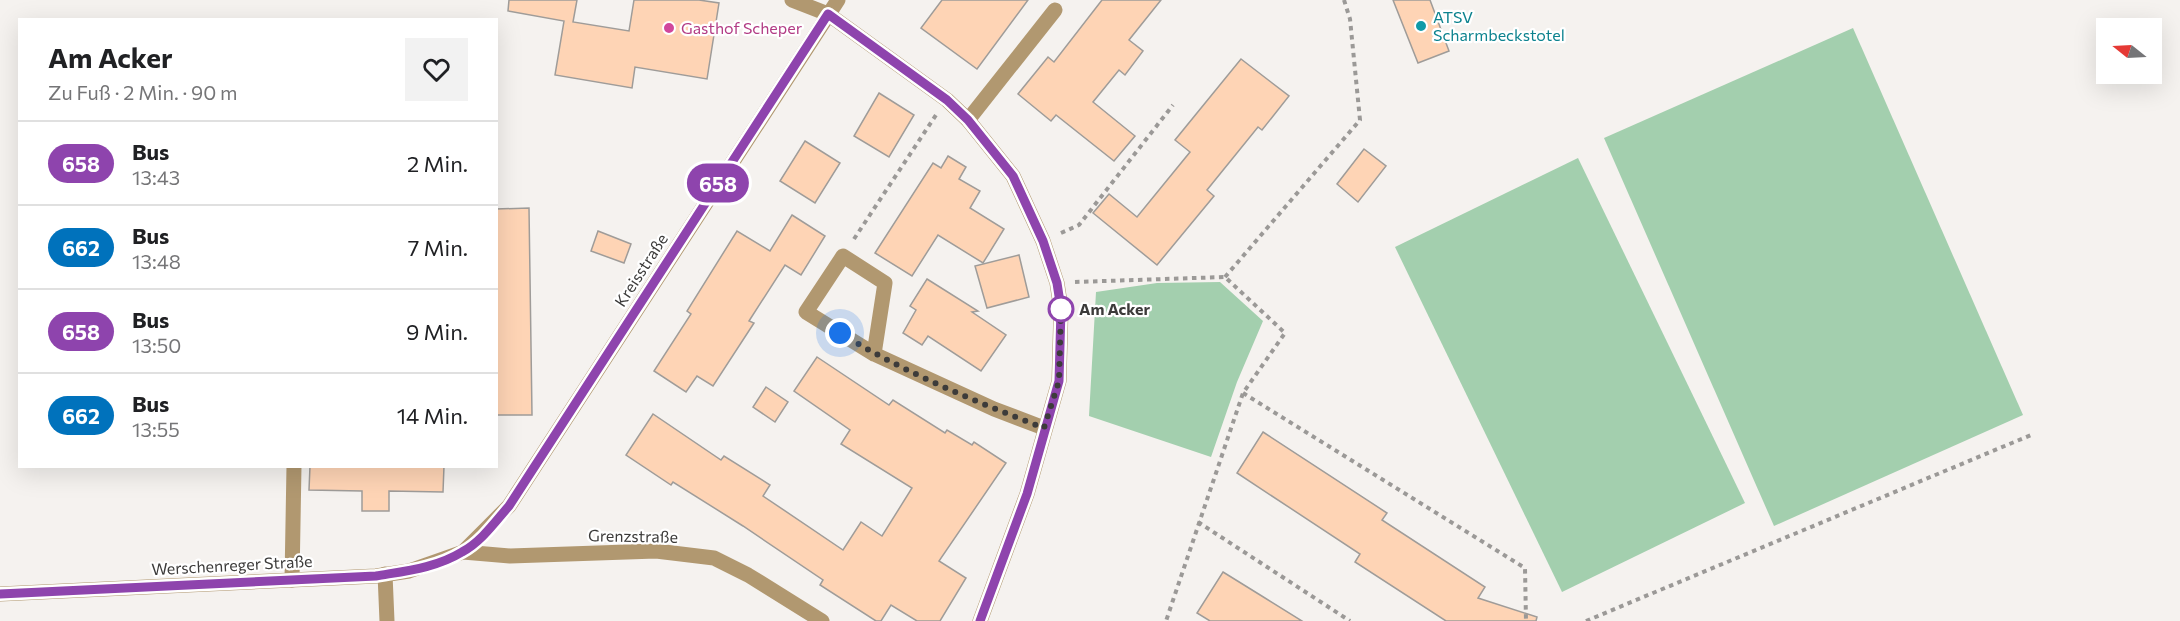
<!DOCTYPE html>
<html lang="de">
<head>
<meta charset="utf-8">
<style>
	body { margin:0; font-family:Commissioner,sans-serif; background:#f2f2f2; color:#202124; height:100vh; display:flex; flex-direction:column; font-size:22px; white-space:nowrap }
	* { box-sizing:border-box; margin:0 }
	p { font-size:20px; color:#757577 }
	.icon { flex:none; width:33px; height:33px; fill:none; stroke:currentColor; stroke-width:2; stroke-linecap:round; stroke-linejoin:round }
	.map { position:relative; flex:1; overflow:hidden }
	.panel { position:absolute; left:18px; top:18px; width:480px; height:450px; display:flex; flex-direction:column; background:#fff; border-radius:0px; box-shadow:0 6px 24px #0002 }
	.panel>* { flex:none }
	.badge { padding:0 12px; border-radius:20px; font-size:21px; line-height:39px }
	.needle { width:39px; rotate:288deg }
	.fabs { position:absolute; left:2096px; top:18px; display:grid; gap:12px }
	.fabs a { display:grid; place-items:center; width:66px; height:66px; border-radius:0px; background:#fff; box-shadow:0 6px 24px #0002; font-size:30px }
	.you { position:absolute; width:30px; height:30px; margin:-15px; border:4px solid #fff; border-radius:50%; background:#1a73e8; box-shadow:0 0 0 9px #1a73e833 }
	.map>.badge { position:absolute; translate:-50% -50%; box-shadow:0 0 0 3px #fff }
	.round { display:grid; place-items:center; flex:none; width:63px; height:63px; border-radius:0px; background:#f2f2f2 }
	.headline { display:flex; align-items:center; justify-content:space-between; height:102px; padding:0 30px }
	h1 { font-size:28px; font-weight:700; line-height:45px }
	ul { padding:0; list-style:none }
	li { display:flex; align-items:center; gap:18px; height:84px; padding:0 30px; border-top:2px solid #e0e0e0 }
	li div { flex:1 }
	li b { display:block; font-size:22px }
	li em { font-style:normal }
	li .badge { min-width:66px; font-weight:700; text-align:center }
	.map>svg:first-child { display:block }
	.green { fill:#a3cfae }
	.building { fill:#fed4b5; stroke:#9f9c99; stroke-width:1.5 }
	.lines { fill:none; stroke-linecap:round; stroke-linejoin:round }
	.path { stroke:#9b9997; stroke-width:4; stroke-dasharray:4.5 4.5; stroke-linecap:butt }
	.minor { stroke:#b19870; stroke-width:15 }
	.line-casing { stroke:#fff; stroke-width:14 }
	.line { stroke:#8e44ad; stroke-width:9 }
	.walk { stroke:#3c3b3a; stroke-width:6; stroke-dasharray:0 10.8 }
	.culture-dot { fill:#0f9aa8; stroke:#fff; stroke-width:2 }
	.hotel-dot { fill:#d1479c; stroke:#fff; stroke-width:2 }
	.stop-dot { fill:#fff; stroke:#8e44ad; stroke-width:3 }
	.labels { text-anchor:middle; stroke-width:4.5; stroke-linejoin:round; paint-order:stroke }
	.culture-label { font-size:16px; fill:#0d838f; stroke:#fff; text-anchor:start }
	.hotel-label { font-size:16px; fill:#b23c85; stroke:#fff; text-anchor:start }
	.street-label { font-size:16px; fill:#3c3b3a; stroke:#fff }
	.stop-label { font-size:16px; font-weight:bold; fill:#3c3b3a; stroke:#fff; text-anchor:start }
</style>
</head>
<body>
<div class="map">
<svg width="2180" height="621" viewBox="0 0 2180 621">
	<rect width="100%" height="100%" fill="#f5f2ef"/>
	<!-- green -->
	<g class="green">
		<path d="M1853,28L2023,415L1774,526L1604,138Z"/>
		<path d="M1578,158L1745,503L1562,592L1395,247Z"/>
		<path d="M1220,282L1263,321L1237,382L1211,457L1089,416L1096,292L1157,283Z"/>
	</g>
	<!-- building -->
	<g class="building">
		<path d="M509,0H577L573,22L629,31L634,0H699L719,3L707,79L635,67L632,88L555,75L564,21L508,11Z"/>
		<path d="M942,0H1028L977,69L921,28Z"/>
		<path d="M1102,0H1161L1129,40L1143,51L1125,75L1119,70L1093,102L1135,136L1114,161L1056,115L1051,121L1018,94L1048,57L1054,62Z"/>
		<path d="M1393,0H1430L1449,51L1418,63Z"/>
		<path d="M1241,59L1289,96L1262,130L1258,127L1207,190L1214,196L1157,265L1093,213L1109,194L1137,217L1190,152L1175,140Z"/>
		<path d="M879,93L914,115L889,157L854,136Z"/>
		<path d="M805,141L840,163L815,203L780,181Z"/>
		<path d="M1364,149L1386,166L1358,202L1337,184Z"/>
		<path d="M948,156L966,167L959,179L980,191L970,208L1004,229L983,263L938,235L912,276L875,253L933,163L941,168Z"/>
		<path d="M529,208L532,415H496V209Z"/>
		<path d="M792,215L825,236L801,275L785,265L749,321L754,323L713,386L697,376L686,392L654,371L691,314L687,311L737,231L770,251Z"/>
		<path d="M598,231L631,244L624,263L591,251Z"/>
		<path d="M1019,255L1029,297L987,308L975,266Z"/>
		<path d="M927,279L978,311L972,312L1006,335L981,371L928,336L922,345L903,333L916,310L910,306Z"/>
		<path d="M817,357L889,405L893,400L945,433L947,430L972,445L974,442L1006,463L939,561L966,578L940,621H917L891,605L881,621H876L820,585L823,580L743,526L673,482L671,485L626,455L653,414L721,460L724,456L770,485L763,496L843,550L861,522L882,536L912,488L841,444L850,430L794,391Z"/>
		<path d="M766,387L788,402L775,422L753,407Z"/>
		<path d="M1263,432L1387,513L1382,520L1485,587L1478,598L1537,617L1536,621H1446L1355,562L1360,554L1237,473Z"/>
		<path d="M310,466H444L443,492L389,491V511H362V491L309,490Z"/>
		<path d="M1223,572L1265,598L1302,621H1210L1197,613Z"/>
	</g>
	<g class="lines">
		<!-- path -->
		<g class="path">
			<path d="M1061,233L1079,225L1173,105"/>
			<path d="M854,239L936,115"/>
			<path d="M1225,277L1360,120L1350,19L1344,0"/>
			<path d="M1075,282L1225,277L1285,333L1243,393L1166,621"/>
			<path d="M1243,393L1525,568L1526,621"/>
			<path d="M1198,522L1350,621"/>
			<path d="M1586,621L2031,435"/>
		</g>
		<!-- minor -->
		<g class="minor">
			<path d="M792,0L828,14L947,100L968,120L1013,176L1043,241L1057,283L1061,309L1059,381L1027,494L980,621"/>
			<path d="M968,120L1055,10"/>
			<path d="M874,354L885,283L843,256L806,312L874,354L994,409L1044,428"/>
			<path d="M463,552L510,556L656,551L714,558L748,575L822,621"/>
			<path d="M385,574L387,621"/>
			<path d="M292,580L294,466"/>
			<path d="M0,594L376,576L409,571L463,552L509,506L838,0"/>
		</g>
	</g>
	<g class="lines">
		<!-- line casing -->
		<g class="line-casing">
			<path id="line" d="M0,594L376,576C405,571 436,568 462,552C481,542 495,522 509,506L828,14L947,100L968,120L1013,176L1043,241L1057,283L1061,309L1059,381L1027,494L980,621"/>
		</g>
		<!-- line -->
		<use href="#line" class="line"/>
		<!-- walk -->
		<path class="walk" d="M840,333C903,372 974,401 1044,428L1059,381L1061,309"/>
	</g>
	<!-- markers -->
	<circle class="culture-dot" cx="1421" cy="26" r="6"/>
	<circle class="hotel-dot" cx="669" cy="28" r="6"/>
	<circle class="stop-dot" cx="1061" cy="309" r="12"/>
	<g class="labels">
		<!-- culture labels -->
		<g class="culture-label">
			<text x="1433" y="23">ATSV<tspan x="1433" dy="18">Scharmbeckstotel</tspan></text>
		</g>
		<!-- hotel labels -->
		<g class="hotel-label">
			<text x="681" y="34">Gasthof Scheper</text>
		</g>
		<!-- street labels -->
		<g class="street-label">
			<text transform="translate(641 270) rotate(-57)" y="6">Kreisstraße</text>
			<text transform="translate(633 536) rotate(1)" y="6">Grenzstraße</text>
			<text transform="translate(232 565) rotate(-3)" y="6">Werschenreger Straße</text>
		</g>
		<!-- stop labels -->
		<g class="stop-label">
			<text x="1079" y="315">Am Acker</text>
		</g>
	</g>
</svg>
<div class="fabs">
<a><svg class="needle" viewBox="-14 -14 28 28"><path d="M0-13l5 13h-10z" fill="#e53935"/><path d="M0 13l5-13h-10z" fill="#757577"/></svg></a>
</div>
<div class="you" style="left:840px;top:333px"></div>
<b class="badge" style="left:718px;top:183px;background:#8e44ad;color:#fff">658</b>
<section class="panel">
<div class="headline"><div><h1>Am Acker</h1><p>Zu Fuß · 2 Min. · 90 m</p></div><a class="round"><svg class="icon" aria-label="heart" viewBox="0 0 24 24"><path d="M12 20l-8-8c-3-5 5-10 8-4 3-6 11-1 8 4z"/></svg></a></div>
<ul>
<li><span class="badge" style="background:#8e44ad;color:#fff">658</span><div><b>Bus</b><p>13:43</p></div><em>2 Min.</em></li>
<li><span class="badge" style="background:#0072bc;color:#fff">662</span><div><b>Bus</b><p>13:48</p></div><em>7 Min.</em></li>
<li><span class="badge" style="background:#8e44ad;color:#fff">658</span><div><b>Bus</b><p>13:50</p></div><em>9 Min.</em></li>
<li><span class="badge" style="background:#0072bc;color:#fff">662</span><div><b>Bus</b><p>13:55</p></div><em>14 Min.</em></li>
</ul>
</section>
</div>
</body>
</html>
